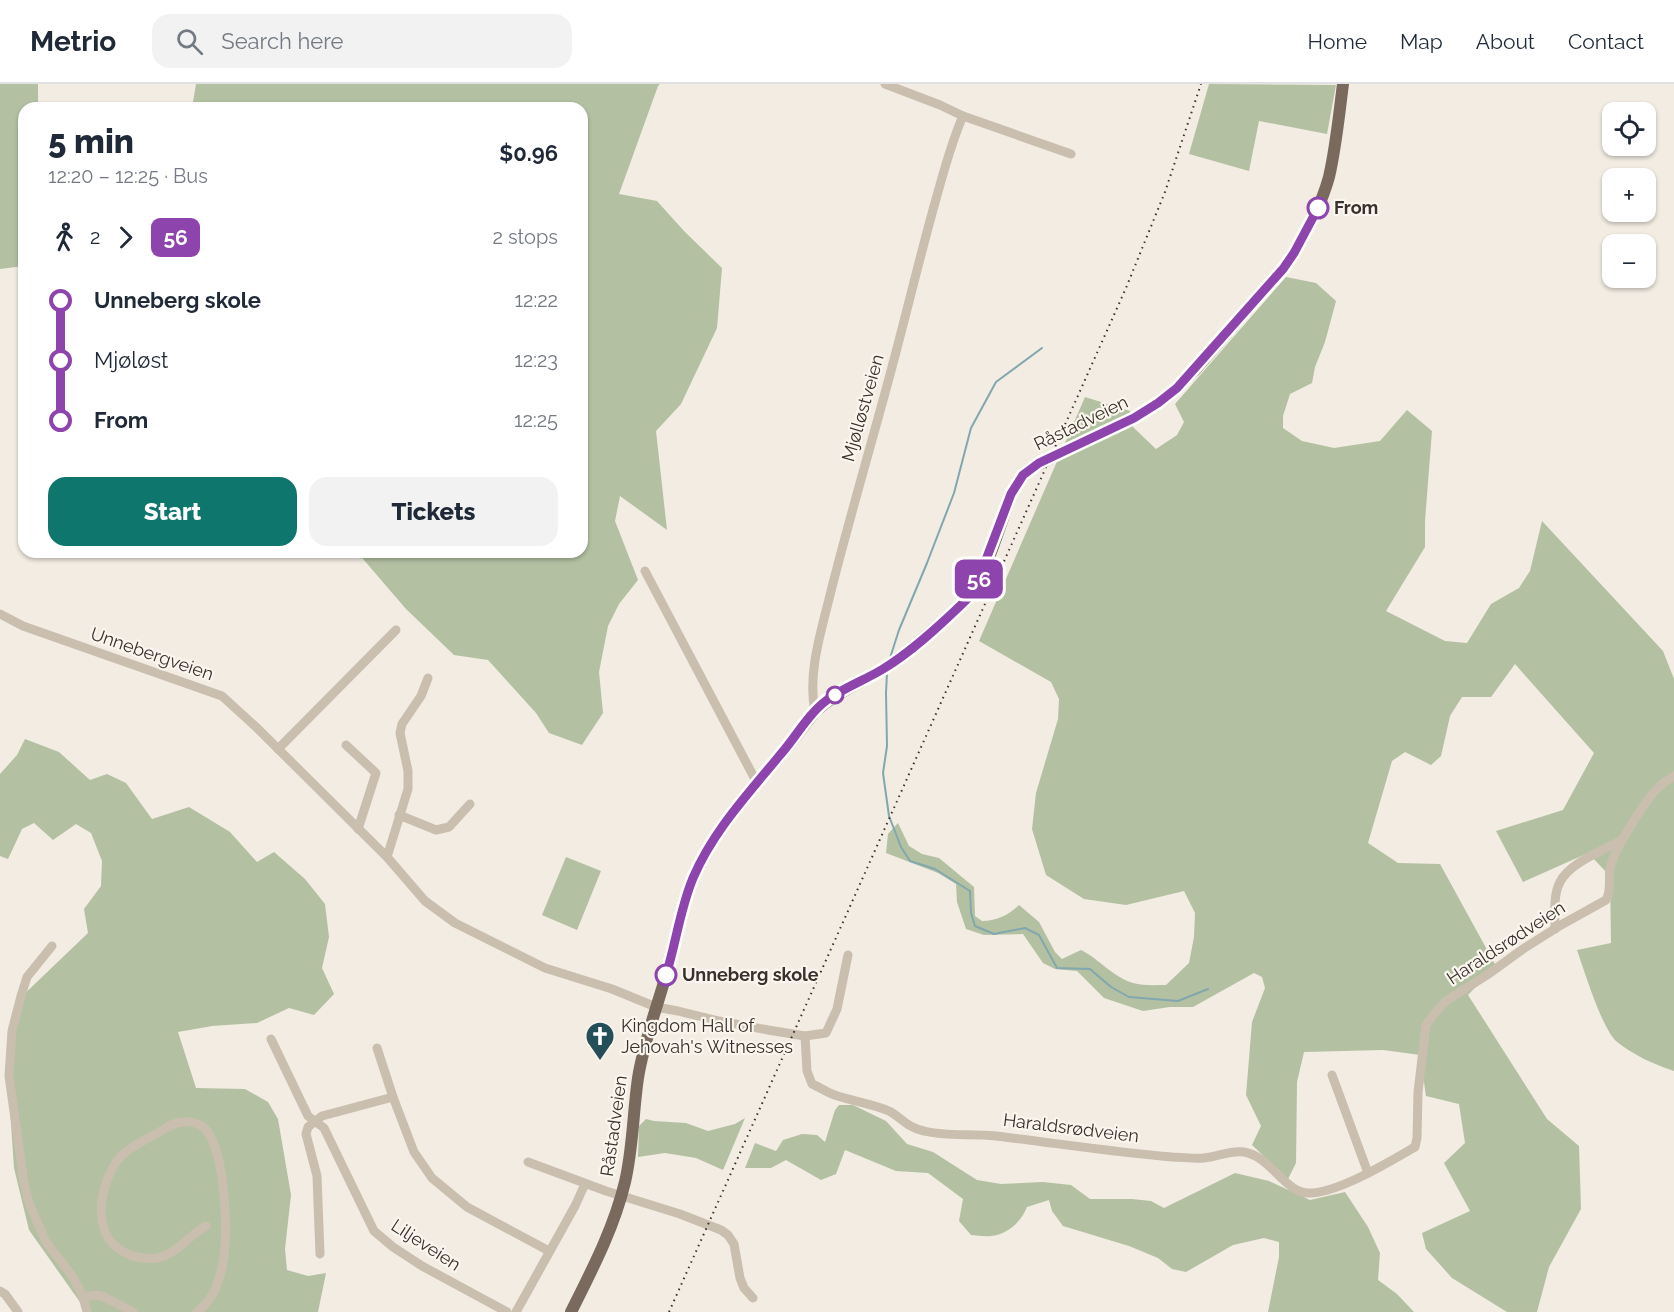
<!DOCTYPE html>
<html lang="en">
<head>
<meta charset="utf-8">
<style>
	body { margin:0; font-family:Raleway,sans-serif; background:#f2f2f3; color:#1f2937; height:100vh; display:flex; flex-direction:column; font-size:22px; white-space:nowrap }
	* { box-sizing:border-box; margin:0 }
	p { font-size:20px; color:#747a83 }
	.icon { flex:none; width:33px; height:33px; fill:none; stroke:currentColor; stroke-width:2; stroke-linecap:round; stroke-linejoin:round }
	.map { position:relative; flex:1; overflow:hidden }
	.side { position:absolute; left:18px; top:18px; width:570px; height:456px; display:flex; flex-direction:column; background:#fff; border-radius:18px; box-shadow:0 2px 4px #0004 }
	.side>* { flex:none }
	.badge { padding:0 12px; border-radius:9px; font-size:21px; line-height:39px }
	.tools { position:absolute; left:1602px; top:18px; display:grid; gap:12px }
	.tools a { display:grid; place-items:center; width:54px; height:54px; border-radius:12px; background:#fff; box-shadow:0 2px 4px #0004; font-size:30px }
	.map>.badge { position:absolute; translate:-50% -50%; box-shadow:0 0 0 3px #fff }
	.legs { display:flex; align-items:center; gap:9px; height:66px; padding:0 30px; font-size:20px }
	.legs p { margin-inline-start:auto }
	.head { display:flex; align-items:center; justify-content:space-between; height:102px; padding:0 30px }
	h1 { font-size:33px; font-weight:800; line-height:45px }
	.primary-button { display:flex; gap:12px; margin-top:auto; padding:12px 30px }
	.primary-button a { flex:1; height:69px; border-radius:18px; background:#0f766e; color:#fff; font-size:24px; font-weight:800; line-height:69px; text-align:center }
	.primary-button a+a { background:#f2f2f3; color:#1f2937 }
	ul { padding:0 30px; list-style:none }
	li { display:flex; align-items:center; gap:21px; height:60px; font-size:22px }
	li i { display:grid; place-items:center; width:9px; height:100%; margin:0 8px; background:currentColor }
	li i::after { content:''; width:15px; height:15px; margin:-8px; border:4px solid; border-radius:50%; background:#fff }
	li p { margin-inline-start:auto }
	li:first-child i { background:linear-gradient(#0000 50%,currentColor 0) }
	li:last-child i { background:linear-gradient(currentColor 50%,#0000 0) }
	header { display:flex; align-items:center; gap:36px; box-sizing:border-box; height:84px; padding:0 30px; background:#fff; border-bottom:2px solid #e0e1e3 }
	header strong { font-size:28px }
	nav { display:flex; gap:33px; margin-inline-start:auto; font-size:21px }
	.search { width:420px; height:54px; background:#f2f2f3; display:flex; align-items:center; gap:15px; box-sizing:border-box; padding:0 21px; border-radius:18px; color:#747a83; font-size:22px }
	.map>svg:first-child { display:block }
	.green { fill:#b3c1a2 }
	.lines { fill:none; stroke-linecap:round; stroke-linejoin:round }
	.stream { stroke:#82a7ae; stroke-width:2 }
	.minor { stroke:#cabeae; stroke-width:9 }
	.major { stroke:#7a6a5e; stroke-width:12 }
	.rail { stroke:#39312c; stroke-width:2; stroke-dasharray:1.5 4.5; stroke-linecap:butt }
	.major-bridge { stroke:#7a6a5e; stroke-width:12 }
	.line-1-casing { stroke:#fff; stroke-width:14 }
	.line-1 { stroke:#8e44ad; stroke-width:9 }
	.stop-1-dot { fill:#fff; stroke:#8e44ad; stroke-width:3 }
	.labels { text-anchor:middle; stroke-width:4.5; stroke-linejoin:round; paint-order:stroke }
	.stop-label { font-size:18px; font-weight:bold; fill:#39312c; stroke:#faf6ee; text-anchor:start }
	.street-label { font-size:18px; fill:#39312c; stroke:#faf6ee }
	.poi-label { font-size:18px; fill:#39312c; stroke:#faf6ee; text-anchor:start }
</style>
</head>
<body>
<header>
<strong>Metrio</strong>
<div class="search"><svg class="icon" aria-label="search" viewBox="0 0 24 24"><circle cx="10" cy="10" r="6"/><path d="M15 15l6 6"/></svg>Search here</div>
<nav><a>Home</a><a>Map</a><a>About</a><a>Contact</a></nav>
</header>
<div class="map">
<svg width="1674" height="1228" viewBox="0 0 1674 1228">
	<rect width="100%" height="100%" fill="#f2ece2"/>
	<!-- green -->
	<g class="green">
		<path d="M0,0H38V24H24V182L0,185Z"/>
		<path d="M196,0H660L658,2L619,110L657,117L684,147L722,184L717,244L681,320L656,347L667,446L620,412L615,437L638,496L619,520L608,542L599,588L603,629L582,661L549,649L536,629L488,576L454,571L406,525L357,468H582V24H192Z"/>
		<path d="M1209,0L1336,1L1327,50L1259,37L1249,87L1189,70Z"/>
		<path d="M1286,193L1316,199L1336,217L1325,258L1315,283L1312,299L1290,310L1283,332V344L1302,357L1334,364L1380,357L1407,326L1432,347L1425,437V463L1386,527L1445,557L1467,559L1491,520L1519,504L1530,487L1542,437L1663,567L1674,595V987C1655,981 1631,970 1616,957C1602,944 1584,886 1577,866L1611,859L1610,792L1588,769L1523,798L1496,747L1563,726L1594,669L1515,580L1491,613H1462L1450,632L1441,672L1431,681L1405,668L1392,677L1368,759L1398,779L1440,780L1496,882L1468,911L1547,1035L1579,1062L1581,1125L1549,1183L1537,1228H1507L1452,1194L1426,1165L1422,1149L1470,1127L1444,1079L1465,1059L1459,1020L1426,1012L1420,971L1383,966L1304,968L1297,998L1296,1079L1288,1095L1252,1061L1261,1042L1246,1011L1252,938L1265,904L1262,893L1254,889L1193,923H1170L1143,927L1104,914L1077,887L1055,885L1043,879L1023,850L984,851L966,845L957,818L956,800L938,789L886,769L888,750L898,739L909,762L922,770L939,774L974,803L975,832L982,837C996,837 1009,831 1019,821L1039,838L1055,868L1062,875L1081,866C1099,875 1113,893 1133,899C1143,902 1156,901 1166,901L1189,879L1194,853L1195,829L1184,807L1126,821L1084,815L1046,791L1032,745L1036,709L1058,635L1059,615L1051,598L979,557L1085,313L1130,327L1133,343L1156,365L1177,351L1184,338L1175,320Z"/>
		<path d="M25,655L59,668L90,696L107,690L126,699L152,735L189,723L230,748L257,778L274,768L305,795L325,820L329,853L322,884L334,910L314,931L289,924L257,939L212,942L178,948L196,1004L245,1005L268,1018L278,1035L291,1111L285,1165L287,1186L308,1192L326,1189L318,1228H87L29,1146L14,1084L7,980L17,917L88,849L84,825L101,802L102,777L91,749L76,740L53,756L34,739L22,745L8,775L0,772V690L17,671Z"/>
		<path d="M566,773L601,787L577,846L542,831Z"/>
		<path d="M839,1021H853L886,1037L907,1060L933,1068L977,1096L1001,1100L1043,1098L1071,1101L1090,1115H1132L1151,1117L1164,1124L1235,1089L1269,1097L1310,1116L1345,1108L1368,1143L1380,1169L1378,1196L1397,1210L1414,1228H1268L1279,1173V1158L1264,1154L1233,1161L1186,1188L1172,1185L1158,1174L1129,1162L1063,1142L1052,1127L1049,1116L1027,1123C1021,1138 1008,1150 991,1152C985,1153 977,1151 971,1151L959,1137L963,1115L928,1089L896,1087L845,1066L836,1090L821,1096L786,1076L771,1084H745L755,1059L776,1067L783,1056L802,1050L817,1051L825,1058L835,1026Z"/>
		<path d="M745,1034L723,1086L696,1074L665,1069L638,1073L639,1042L646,1035L654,1037L686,1039L708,1047L735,1040Z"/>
	</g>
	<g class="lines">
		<!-- stream -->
		<g class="stream">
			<path d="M890,574L899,546L927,479L954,409L971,344L996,298L1042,264"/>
			<path d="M887,589L886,609L887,662L883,689L889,732L901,763L910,777L935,785L970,807L971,829L975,842L994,850L1025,844L1039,851L1057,884L1090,885L1111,903L1129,913L1178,917L1208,905"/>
		</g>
		<!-- minor -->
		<g class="minor">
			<path d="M885,0L940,21L963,32L1071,70"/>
			<path d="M645,487L757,699"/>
			<path d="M0,530L23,542L222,612L256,643L387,773L425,817L455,839L545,884L612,905L656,923L678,927L719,937L768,946L805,952L807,987L812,1000C819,1003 825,1007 832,1010C850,1017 871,1019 889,1027C902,1034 906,1043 924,1047C947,1053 972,1049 996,1052C1055,1059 1113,1068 1172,1073C1182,1073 1194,1075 1204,1074C1217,1073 1230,1066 1244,1068C1270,1072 1285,1108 1307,1109C1335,1111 1391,1077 1415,1063L1417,1054L1418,1008L1426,941L1435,929L1446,917L1487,891L1523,865L1561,841L1606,816C1612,806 1608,795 1610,784C1614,766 1645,716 1659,703C1663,699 1669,695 1674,692"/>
			<path d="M815,628C807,588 822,545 831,507C848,440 867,375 885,309C903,244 918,179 936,115C944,87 951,59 963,32"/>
			<path d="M346,661L376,689L358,745"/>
			<path d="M278,665L396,546"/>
			<path d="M399,731L436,746L449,743L470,720"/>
			<path d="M387,773L408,705V687L400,649L402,640L421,612L428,594"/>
			<path d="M1555,845C1555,830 1553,811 1560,798C1569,779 1604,766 1622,756"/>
			<path d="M52,862L27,893L21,912L12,947L9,992L24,1099L29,1119L46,1158L73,1193L83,1213L87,1228"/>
			<path d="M805,952L826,949L837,925L848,871"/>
			<path d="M271,955L308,1032L324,1044L374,1147L393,1163L422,1182L507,1228"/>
			<path d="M377,964L393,1013L414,1068L432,1094L467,1123L549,1167"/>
			<path d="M1332,991L1368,1089"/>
			<path d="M528,1078L606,1107L680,1130L721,1146L728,1151L734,1160L740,1194L744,1204L753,1214"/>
			<path d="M320,1170L317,1092L306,1050L308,1043L322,1032L393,1013"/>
			<path d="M0,1207L5,1210L18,1228"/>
			<path d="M83,1213L97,1211L102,1212L133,1228"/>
			<path d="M197,1228C205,1222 212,1213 216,1203C221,1191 224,1176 225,1163C227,1136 224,1069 207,1047C202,1040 192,1037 183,1038C173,1038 163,1046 154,1051C141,1058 126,1065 117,1077C98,1105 90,1156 130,1171C138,1174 149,1175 157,1174C177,1170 189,1151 206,1142"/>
			<path d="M516,1228L575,1122L585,1100"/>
		</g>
		<!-- major -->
		<g class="major">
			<path d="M1069,365L1134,334L1158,319L1177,304L1194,287L1283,185C1302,157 1320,126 1329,93C1336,63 1339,31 1343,0"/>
			<path d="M571,1228C592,1186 614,1144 625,1098C633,1064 633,1028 638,994C644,956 658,921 668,884C676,854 681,822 694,793C715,746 749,709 781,671C793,657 803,642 815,628C837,607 860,600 885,584C900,574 914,562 928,550C942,538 957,527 969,513C982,497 995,457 1002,437C1009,417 1013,399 1030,385"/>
		</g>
		<!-- rail -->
		<path class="rail" d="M669,1228L1126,204L1165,108L1201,0"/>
		<!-- major-bridge -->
		<path class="major-bridge" d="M1030,385L1069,365"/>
	</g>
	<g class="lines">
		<!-- line-1 casing -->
		<g class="line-1-casing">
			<path id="line-1" d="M666,891C676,859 680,825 693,794C713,747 748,710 780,671C796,653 808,630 827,616C845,603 865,596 883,585C911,568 937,544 961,521L969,513L976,502L1011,410L1023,391L1039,379L1134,334L1158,319L1177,304L1283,185L1294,169L1318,124"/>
		</g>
		<!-- line-1 -->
		<use href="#line-1" class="line-1"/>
	</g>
	<!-- icons -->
	<defs>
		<g id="church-pin" transform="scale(1.5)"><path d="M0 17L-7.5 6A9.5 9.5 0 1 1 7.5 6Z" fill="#244f58" stroke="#faf6ee"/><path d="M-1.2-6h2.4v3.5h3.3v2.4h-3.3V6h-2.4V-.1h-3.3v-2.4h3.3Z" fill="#fff"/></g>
	</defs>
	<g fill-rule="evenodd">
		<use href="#church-pin" x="600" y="952"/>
	</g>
	<!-- markers -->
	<g class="stop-1-dot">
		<circle cx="1318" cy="124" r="10"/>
		<circle cx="835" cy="611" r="8"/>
		<circle cx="666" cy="891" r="10"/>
	</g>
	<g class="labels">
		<!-- stop labels -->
		<g class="stop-label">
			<text x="1334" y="130">From</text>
			<text x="682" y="897">Unneberg skole</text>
		</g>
		<!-- street labels -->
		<g class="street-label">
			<text transform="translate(863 324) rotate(-74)" y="6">Mjølløstveien</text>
			<text transform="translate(1081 339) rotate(-26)" y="6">Råstadveien</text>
			<text transform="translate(152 570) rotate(19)" y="6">Unnebergveien</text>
			<text transform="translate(1506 859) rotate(-33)" y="6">Haraldsrødveien</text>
			<text transform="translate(614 1042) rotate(-82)" y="6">Råstadveien</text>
			<text transform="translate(1071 1044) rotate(7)" y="6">Haraldsrødveien</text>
			<text transform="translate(426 1161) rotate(33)" y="6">Liljeveien</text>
		</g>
		<!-- poi labels -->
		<g class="poi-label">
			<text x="621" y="948">Kingdom Hall of<tspan x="621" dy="21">Jehovah's Witnesses</tspan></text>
		</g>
	</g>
</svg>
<div class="tools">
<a><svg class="icon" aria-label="locate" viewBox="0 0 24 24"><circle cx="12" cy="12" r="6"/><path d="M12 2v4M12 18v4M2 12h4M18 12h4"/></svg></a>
<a>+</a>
<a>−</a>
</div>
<b class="badge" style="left:979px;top:495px;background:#8e44ad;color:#fff">56</b>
<section class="side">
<div class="head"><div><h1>5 min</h1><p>12:20 – 12:25 · Bus</p></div><b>$0.96</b></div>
<div class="legs"><svg class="icon" aria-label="walk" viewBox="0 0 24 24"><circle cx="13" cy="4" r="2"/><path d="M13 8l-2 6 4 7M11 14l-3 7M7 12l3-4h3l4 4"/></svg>2<svg class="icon" aria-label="forward" viewBox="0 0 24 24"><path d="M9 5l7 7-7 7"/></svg><b class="badge" style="background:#8e44ad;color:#fff">56</b><p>2 stops</p></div>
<ul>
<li><i style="color:#8e44ad"></i><b>Unneberg skole</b><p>12:22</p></li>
<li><i style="color:#8e44ad"></i><span>Mjøløst</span><p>12:23</p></li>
<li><i style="color:#8e44ad"></i><b>From</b><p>12:25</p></li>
</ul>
<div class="primary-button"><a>Start</a><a>Tickets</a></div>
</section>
</div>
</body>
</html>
